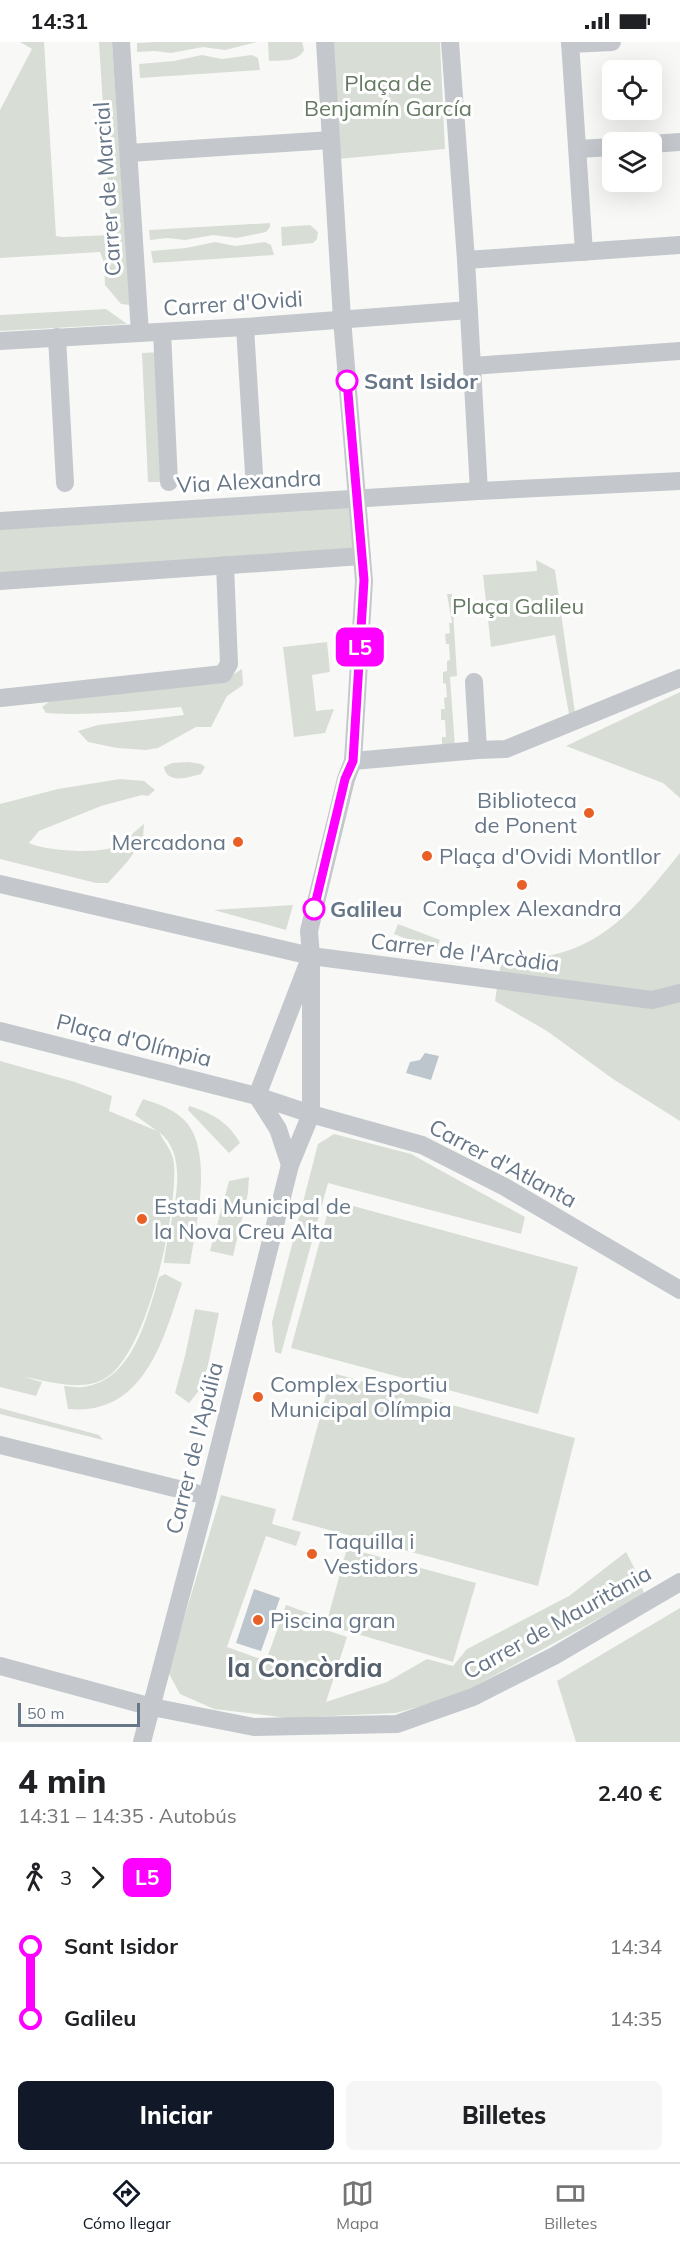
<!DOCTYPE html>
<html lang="es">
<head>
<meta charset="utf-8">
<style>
	body { margin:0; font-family:Mulish,sans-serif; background:#f6f6f6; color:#202124; height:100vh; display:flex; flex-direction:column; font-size:22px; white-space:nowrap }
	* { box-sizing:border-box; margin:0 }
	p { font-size:20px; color:#757577 }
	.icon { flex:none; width:33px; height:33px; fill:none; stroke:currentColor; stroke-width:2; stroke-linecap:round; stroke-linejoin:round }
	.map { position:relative; height:1700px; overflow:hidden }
	.side { display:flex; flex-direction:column; background:#fff; flex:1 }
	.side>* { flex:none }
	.badge { padding:0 12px; border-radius:9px; font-size:21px; line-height:39px }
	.tools { position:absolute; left:602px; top:18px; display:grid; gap:12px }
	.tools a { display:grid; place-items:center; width:60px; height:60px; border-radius:9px; background:#fff; box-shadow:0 6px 24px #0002; font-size:30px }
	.scale { position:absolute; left:18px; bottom:15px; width:122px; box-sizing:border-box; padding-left:6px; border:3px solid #677788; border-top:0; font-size:16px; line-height:21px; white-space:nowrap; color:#677788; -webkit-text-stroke:4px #fff; paint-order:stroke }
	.map>.badge { position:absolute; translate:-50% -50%; box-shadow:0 0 0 3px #fff }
	.legs { display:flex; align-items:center; gap:9px; height:66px; padding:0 18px; font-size:20px }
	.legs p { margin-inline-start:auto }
	.head { display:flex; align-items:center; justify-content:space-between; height:102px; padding:0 18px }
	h1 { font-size:33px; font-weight:800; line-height:45px }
	.cta { display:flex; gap:12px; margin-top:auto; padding:12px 18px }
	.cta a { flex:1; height:69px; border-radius:9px; background:#111827; color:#fff; font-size:24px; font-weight:800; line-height:69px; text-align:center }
	.cta a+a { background:#f6f6f6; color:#202124 }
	ul { padding:0 18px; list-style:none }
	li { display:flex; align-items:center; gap:21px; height:72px; font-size:22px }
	li i { display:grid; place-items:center; width:9px; height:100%; margin:0 8px; background:currentColor }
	li i::after { content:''; width:15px; height:15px; margin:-8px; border:4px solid; border-radius:50%; background:#fff }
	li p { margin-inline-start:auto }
	li:first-child i { background:linear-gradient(#0000 50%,currentColor 0) }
	li:last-child i { background:linear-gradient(currentColor 50%,#0000 0) }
	.status { display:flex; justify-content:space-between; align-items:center; height:42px; padding:0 30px; background:#fff; direction:ltr }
	.status svg { height:16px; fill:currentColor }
	.menu { display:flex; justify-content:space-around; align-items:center; height:84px; border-top:2px solid #e0e0e0; background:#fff; font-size:16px; color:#757577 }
	.menu a { display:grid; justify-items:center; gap:3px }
	.menu .current { color:#111827 }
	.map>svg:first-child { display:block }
	.green { fill:#d8ded5 }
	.water { fill:#bcc6cc }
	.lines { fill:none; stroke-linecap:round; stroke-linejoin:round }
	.minor { stroke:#c4c8cc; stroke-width:18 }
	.line-1-casing { stroke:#fff; stroke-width:14 }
	.line-1 { stroke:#fe00ff; stroke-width:9 }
	.stop-1-dot { fill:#fff; stroke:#fe00ff; stroke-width:3 }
	.poi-dot { fill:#e86026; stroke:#fff; stroke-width:2 }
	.labels { text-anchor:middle; stroke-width:6; stroke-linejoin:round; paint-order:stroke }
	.park-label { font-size:22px; fill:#657a62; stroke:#fff }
	.street-label { font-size:22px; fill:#677788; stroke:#fff }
	.stop-label { font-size:22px; font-weight:bold; fill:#677788; stroke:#fff; text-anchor:start }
	.poi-label { font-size:22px; fill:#677788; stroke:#fff; text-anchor:start }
	.quarter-label { font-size:26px; font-weight:bold; fill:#55616d; stroke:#fff }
</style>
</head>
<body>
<div class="status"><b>14:31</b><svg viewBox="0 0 49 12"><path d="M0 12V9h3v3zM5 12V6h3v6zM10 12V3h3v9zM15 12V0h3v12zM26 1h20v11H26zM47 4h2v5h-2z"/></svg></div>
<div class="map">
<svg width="680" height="1700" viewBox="0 0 680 1700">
	<rect width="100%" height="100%" fill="#f8f9f6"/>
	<!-- green -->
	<g class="green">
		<path d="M20,0H44L56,194L63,195L111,193L99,0H112L130,263L121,262L105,243L104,220L100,210L0,216V68L32,7Z"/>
		<path d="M156,0H257L225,8L203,5L171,11L154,9L137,10V1Z"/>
		<path d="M268,0H302L304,8C297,21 282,18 269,19Z"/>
		<path d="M332,0H440L445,107L338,117Z"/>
		<path d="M202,13L222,17L252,13L258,16L260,28L140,36L139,22L174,19Z"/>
		<path d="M270,181V185L266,190L237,196L213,193L185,198L167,196L150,198L149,188Z"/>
		<path d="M310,183L318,190L317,197L313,201L282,204L281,185Z"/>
		<path d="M215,200L235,204L265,200L271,203L274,213L153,221L151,209L186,206Z"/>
		<path d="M106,267L127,282L0,289V273Z"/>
		<path d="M162,310L169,440H148L142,311Z"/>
		<path d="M357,457L362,514L0,539V479Z"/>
		<path d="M536,518L555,528L575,671L569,672L555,593L491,605L483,533L537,529Z"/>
		<path d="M447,552H452L457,634L450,635L455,706L442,707V695H446L445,678H441V667H445L444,656L447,655L446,642L443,641V630L447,629V619L450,618L449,602H446L445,592L450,591L449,581H452Z"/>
		<path d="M327,600L330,630L312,633L316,669L334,667L325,691L294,695L283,605Z"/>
		<path d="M242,627L243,643L227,654L211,685H196L158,706L146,708L117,706L88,700L78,689L98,683L184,673L181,665C137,669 90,674 46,671L42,665L50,659L226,637Z"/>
		<path d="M680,650V756L663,741L566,704Z"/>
		<path d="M189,720L201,722L205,725L201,732C189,735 167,743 164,725L172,721Z"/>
		<path d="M120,737L144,739L155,748L148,754L142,753L101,764L39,789L29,801C46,809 96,812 114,805C124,801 135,789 144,782L143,797L128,819L108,841H96L0,817V762L58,747Z"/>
		<path d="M680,811V1079L613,1037L547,989L495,959L501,919C517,917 535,916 552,913C610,901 645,854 680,811Z"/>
		<path d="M293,863L286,888L214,868Z"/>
		<path d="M398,882L440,898L436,908L394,892Z"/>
		<path d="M0,1019L75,1040L112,1054L109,1069L157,1089L135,1073L143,1057C159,1062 176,1068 187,1081C213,1113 196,1184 190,1222L164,1221C167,1184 195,1118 159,1090C164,1100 173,1109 174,1122C178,1168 147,1315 104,1337C81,1350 48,1339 24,1335L42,1340L36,1354L0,1345Z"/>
		<path d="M189,1064C212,1071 228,1080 240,1101L229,1111L188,1068Z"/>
		<path d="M334,1092L411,1112L525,1175L521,1192L328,1141L281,1312L275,1310L272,1280L318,1102Z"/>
		<path d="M249,1135L248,1151L233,1214L210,1209L229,1139Z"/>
		<path d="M331,1158L578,1225L538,1372L291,1306Z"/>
		<path d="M165,1232L182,1241C163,1299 144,1374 68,1367L64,1344C70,1344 78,1346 83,1345C133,1339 147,1275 159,1235Z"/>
		<path d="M195,1267L219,1271L208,1323L201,1346L189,1361L175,1351L185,1314Z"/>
		<path d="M332,1331L575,1396L538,1544L292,1478Z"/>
		<path d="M0,1366L99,1393L103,1398L0,1372Z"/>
		<path d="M221,1453L276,1467L272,1482L301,1490L296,1504L266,1494L227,1605L266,1619L286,1563L314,1573L311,1583L347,1595L326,1660L387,1640L427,1617L453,1624L467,1607L569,1554L626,1510L639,1535L644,1552L457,1654L396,1671L288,1676L214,1667L180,1652L168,1630Z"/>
		<path d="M347,1506L476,1541L453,1620L326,1583Z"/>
		<path d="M680,1566V1700H576L557,1639Z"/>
	</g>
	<!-- water -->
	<g class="water">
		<path d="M425,1011L439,1014L431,1038L406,1031L410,1020L420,1018Z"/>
		<path d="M254,1547L280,1556L261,1609L236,1601Z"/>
	</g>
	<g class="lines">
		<!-- minor -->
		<g class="minor">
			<path d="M121,0L140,291"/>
			<path d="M450,0L466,218L479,449"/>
			<path d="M570,0L584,210"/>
			<path d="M570,2L612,0"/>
			<path d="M651,102L680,100"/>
			<path d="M578,107L612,105"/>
			<path d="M129,111L331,98"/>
			<path d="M466,218L680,203"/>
			<path d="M245,285L254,432"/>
			<path d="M162,290L169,440"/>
			<path d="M57,295L65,441"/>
			<path d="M0,299L245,285L469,268"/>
			<path d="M472,324L680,309"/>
			<path d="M0,479L479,449L680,439"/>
			<path d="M0,539L362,514"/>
			<path d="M1,656L223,632L229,622L225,523"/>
			<path d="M478,708L506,707L680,636"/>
			<path d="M353,719L478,708L474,640"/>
			<path d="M0,842L311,914L652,958L680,951"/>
			<path d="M0,989L257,1054L311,1072L422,1103L505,1145L680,1248"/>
			<path d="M257,1054L307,924"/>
			<path d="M257,1054L278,1087L290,1123"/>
			<path d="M0,1403L207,1454"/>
			<path d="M0,1624L152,1665L254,1685L397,1682L473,1655L554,1614L680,1540"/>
			<path d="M142,1700L207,1454L290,1123L311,1072V914L309,889L346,737L353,719L364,539L342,277L325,0"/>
		</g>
	</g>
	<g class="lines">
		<!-- line-1 casing -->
		<g class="line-1-casing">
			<path id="line-1" d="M314,867L345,737L353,719L364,538L347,339"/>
		</g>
		<!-- line-1 -->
		<use href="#line-1" class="line-1"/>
	</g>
	<!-- markers -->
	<g class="stop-1-dot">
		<circle cx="347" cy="339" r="10"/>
		<circle cx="314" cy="867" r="10"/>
	</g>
	<g class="poi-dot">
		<circle cx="589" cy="771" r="6"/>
		<circle cx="238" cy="800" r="6"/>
		<circle cx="427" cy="814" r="6"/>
		<circle cx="522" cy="843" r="6"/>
		<circle cx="142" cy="1177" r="6"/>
		<circle cx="258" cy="1355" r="6"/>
		<circle cx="312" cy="1512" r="6"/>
		<circle cx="258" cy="1578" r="6"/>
	</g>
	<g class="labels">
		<!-- park labels -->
		<g class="park-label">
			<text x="388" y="49">Plaça de<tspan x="388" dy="25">Benjamín García</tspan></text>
			<text x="518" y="572">Plaça Galileu</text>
		</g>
		<!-- street labels -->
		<g class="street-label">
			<text transform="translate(107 147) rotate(-94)" y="8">Carrer de Marcial</text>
			<text transform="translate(233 261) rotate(-4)" y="8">Carrer d'Ovidi</text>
			<text transform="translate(249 439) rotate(-3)" y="8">Via Alexandra</text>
			<text transform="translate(465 910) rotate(7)" y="8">Carrer de l'Arcàdia</text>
			<text transform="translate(134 998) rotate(14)" y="8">Plaça d'Olímpia</text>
			<text transform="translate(503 1121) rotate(28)" y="8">Carrer d'Atlanta</text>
			<text transform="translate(194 1406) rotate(-76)" y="8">Carrer de l'Apúlia</text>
			<text transform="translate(557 1580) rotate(-29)" y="8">Carrer de Mauritània</text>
		</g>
		<!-- stop labels -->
		<g class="stop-label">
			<text x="364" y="347">Sant Isidor</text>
			<text x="330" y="875">Galileu</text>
		</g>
		<!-- poi labels -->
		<g class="poi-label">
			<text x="577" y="766" text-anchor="end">Biblioteca<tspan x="577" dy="25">de Ponent</tspan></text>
			<text x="226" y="808" text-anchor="end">Mercadona</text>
			<text x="439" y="822">Plaça d'Ovidi Montllor</text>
			<text x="522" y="874" text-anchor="middle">Complex Alexandra</text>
			<text x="154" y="1172">Estadi Municipal de<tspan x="154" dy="25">la Nova Creu Alta</tspan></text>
			<text x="270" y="1350">Complex Esportiu<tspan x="270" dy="25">Municipal Olímpia</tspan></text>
			<text x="324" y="1507">Taquilla i<tspan x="324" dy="25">Vestidors</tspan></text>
			<text x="270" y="1586">Piscina gran</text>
		</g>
		<!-- quarter labels -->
		<g class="quarter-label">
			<text x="305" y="1635">la Concòrdia</text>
		</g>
	</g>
</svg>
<div class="tools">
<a><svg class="icon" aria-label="locate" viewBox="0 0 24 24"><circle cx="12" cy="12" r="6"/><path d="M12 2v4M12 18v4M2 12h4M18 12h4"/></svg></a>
<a><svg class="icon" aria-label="layers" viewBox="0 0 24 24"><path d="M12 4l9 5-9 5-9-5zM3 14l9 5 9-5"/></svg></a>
</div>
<div class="scale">50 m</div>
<b class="badge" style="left:360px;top:605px;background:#fe00ff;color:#fff">L5</b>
</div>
<section class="side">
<div class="head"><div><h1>4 min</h1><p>14:31 – 14:35 · Autobús</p></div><b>2.40 €</b></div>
<div class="legs"><svg class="icon" aria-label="walk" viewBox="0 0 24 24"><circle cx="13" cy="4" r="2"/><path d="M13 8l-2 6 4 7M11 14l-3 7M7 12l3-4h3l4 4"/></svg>3<svg class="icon" aria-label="forward" viewBox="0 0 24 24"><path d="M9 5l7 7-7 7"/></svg><b class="badge" style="background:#fe00ff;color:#fff">L5</b></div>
<ul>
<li><i style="color:#fe00ff"></i><b>Sant Isidor</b><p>14:34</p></li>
<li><i style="color:#fe00ff"></i><b>Galileu</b><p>14:35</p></li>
</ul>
<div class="cta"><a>Iniciar</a><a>Billetes</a></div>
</section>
<nav class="menu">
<a class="current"><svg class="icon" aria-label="directions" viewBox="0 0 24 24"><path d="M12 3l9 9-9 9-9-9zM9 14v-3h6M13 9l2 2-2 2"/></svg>Cómo llegar</a>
<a><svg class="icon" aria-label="map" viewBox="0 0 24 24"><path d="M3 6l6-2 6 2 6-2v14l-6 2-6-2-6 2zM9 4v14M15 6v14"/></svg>Mapa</a>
<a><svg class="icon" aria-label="tickets" viewBox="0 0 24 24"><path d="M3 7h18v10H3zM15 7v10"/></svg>Billetes</a>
</nav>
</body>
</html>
